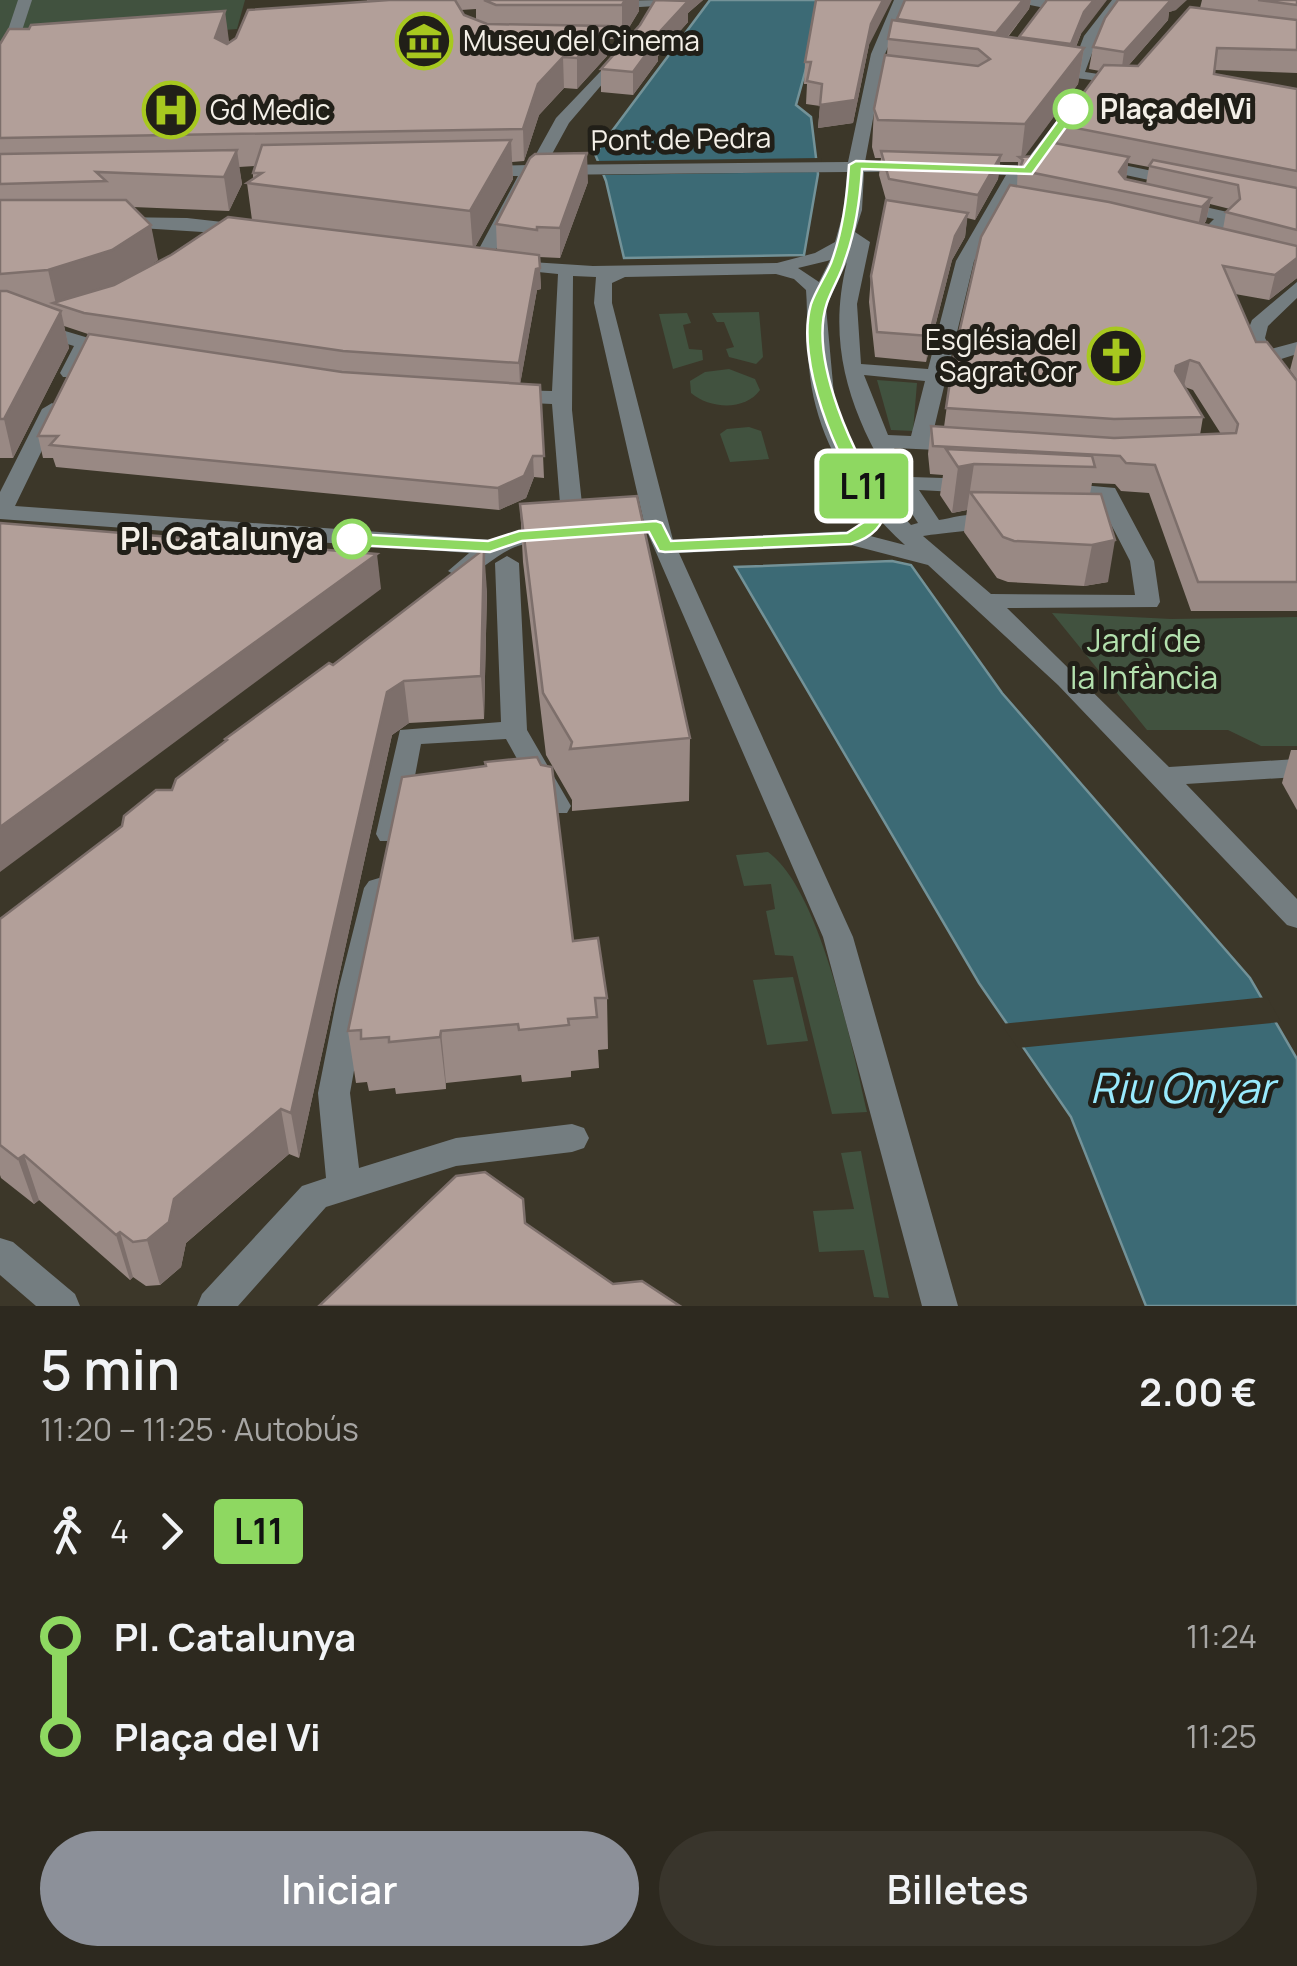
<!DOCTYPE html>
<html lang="es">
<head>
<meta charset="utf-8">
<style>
	body { margin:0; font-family:Manrope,sans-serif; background:#39352c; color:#f1f3f6; height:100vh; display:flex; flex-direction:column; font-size:38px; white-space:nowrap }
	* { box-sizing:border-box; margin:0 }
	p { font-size:32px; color:#a7a6a4 }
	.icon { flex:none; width:55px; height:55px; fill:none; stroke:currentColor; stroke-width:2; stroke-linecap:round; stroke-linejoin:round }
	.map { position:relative; height:1306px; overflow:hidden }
	.sheet { display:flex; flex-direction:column; background:#2d291f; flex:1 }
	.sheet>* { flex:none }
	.badge { padding:0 20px; border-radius:8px; font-size:35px; line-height:65px }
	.map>.badge { position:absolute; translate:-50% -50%; box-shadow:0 0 0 5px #fff }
	.legs { display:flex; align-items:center; gap:15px; height:110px; padding:0 40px; font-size:32px }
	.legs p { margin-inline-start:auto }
	.head { display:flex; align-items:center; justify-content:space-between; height:170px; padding:0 40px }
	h1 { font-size:55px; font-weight:600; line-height:75px }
	.button { display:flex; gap:20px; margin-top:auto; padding:20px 40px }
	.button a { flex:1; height:115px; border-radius:60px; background:#8c9099; color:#fff; font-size:40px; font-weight:600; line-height:115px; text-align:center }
	.button a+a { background:#39352c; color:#f1f3f6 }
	ul { padding:0 40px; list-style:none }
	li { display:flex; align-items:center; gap:35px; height:100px; font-size:38px }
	li i { display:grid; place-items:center; width:15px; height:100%; margin:0 12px; background:currentColor }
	li i::after { content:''; width:25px; height:25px; margin:-12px; border:8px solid; border-radius:50%; background:#2d291f }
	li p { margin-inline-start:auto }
	li:first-child i { background:linear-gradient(#0000 50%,currentColor 0) }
	li:last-child i { background:linear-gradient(currentColor 50%,#0000 0) }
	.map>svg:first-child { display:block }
	.green { fill:#41523f }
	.water { fill:#3c6a75; stroke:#739298; stroke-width:2.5 }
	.pier { fill:#3c3729 }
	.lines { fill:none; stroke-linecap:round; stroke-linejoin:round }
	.minor { fill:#747d80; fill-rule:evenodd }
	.wall { fill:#998984; fill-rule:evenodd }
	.shaded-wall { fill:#7d6f6b }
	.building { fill:#b29f99; stroke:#7d6f6b; stroke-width:2.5 }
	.line-1 { fill:#8ed861; stroke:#fff; stroke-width:2.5 }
	.stop-1-dot { fill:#fff; stroke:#8ed861; stroke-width:5 }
	.labels { text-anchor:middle; stroke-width:10; stroke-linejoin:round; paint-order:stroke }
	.far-poi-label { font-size:28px; fill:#f4f0e8; stroke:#211f18; text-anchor:start }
	.far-stop-label { font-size:28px; font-weight:bold; fill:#f4f0e8; stroke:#211f18; text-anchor:start }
	.far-street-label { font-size:28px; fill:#f4f0e8; stroke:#211f18 }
	.stop-label { font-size:32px; font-weight:bold; fill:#f4f0e8; stroke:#211f18; text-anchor:end }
	.park-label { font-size:32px; fill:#b3e1ae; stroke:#211f18 }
	.near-water-label { font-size:42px; font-style:italic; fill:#98eafd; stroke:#211f18 }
</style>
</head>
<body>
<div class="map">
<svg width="1297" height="1306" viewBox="0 0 1297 1306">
	<rect width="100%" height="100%" fill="#3c3729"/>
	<!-- green -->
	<g class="green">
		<path d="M0,0H245L237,29L0,48Z"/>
		<path d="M759,312L763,357L756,364L729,357L726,349L734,347L724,322H717L712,313Z"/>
		<path d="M687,313L691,323L683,325L689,349L702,350L703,360L673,369L659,314Z"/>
		<path d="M729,369L755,379L760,390C745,411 710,409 691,393L690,381L705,372Z"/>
		<path d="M877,380L917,383L913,431L891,430Z"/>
		<path d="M749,427L761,431L769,459L730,462L720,434L727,429Z"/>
		<path d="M1052,613L1171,619L1297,617V746H1261L1228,730H1147Z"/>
		<path d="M768,852C821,890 852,1048 867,1112L832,1114L793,956L775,955L766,911L775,909L771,884L744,886L736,855Z"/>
		<path d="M793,977L808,1041L767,1045L753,980Z"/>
		<path d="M861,1151L889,1298L874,1297L864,1250L819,1252L813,1211L854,1209L841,1153Z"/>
	</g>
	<!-- water -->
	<g class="water">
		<path d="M710,0H825L796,105L811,117L818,174L804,255L624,258L606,181L595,154Z"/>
		<path d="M892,561L911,565L1002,693L1250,978L1297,1059V1306H1146L1071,1117L979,983L735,567Z"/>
	</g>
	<!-- pier -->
	<g class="pier">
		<path d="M821,158L823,172L598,175L592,161Z"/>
		<path d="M1267,997L1281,1022L1018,1048L1001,1024Z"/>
	</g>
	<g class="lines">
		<!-- minor -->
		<g class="minor">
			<path d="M18,0H32L12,61L0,73V54Z"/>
			<path d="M661,0L656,6L608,9L601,5L608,1Z"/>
			<path d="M894,0H908L885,54L865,162L913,161L921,166L913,171L864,172L862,210L855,232L870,242L857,304L861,364L928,369L956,261L1006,175L968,173L960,168L968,163L1022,166L1073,99L1086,102L1033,175L1022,176L974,261L932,437L960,439L971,445L960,451L894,448L911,477L974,479L985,486L974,493L919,490L939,520C960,516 992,507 1009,522C1002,529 939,533 923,536L991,594L1135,595L1130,561L1098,499L1059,497L1048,490L1059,483L1115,488L1154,561L1160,602L1157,607L1007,608L1169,767L1297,759V777L1186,784L1297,899V928L1287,925L1058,685L928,565L851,545L679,553L853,937L958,1306H922L823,937L645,527L594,303L596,277L573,276L572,410L585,532L582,537C562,542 539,538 515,547C495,555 480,573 460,578L448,571L469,553L0,519V492L42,409L52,403L62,409L15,506L491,540L526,530L562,528L552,404L507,402L497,396L507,390L552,391L558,274L507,269L498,264L501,260L593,266L777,263L815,253L835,242L844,210L847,172L539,175L528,184L491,260L482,265L473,260L518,176H478L470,171L478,166L530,165L556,118L621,50L628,54L569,123L546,165L848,162L871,54ZM830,260L819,282L798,268L827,261ZM847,262C821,365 865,442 918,523L911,525L869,478L852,446L834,395L826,307ZM776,274L794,279L806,290C808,315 806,341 809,367C815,438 853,498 905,545L851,531L673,540L612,303V283L625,277ZM864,375L925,381L911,436L888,435Z"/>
			<path d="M1005,0H1045L1052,4L1045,8Z"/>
			<path d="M1112,0H1126L1098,37L1085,72L1132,79V85L1043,74L1041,71L1048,67L1071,70L1084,36Z"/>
			<path d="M1094,159L1177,176L1185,181L1177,186L1088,167V161Z"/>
			<path d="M1174,200L1232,213L1235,217L1206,247H1194V239L1214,219L1168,209V201Z"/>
			<path d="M115,217L187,218L249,225L258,230L249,235L109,226L106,222Z"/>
			<path d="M1297,282V298L1268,326L1265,338L1271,349L1297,342V354L1278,360L1297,386V407L1290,405L1245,338L1252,320Z"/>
			<path d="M35,322L92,339L95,343L77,377H63L60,373L74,346L28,332L25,328Z"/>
			<path d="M507,556L519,563L527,730L571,806L567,813H547L506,739L421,744L404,834L400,841H380L376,834L400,730L501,722L495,563Z"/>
			<path d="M379,878L389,881L394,888L369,987L350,1093L359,1168L456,1138L572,1124L584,1128L589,1138L584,1148L572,1152L456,1166L326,1207L238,1306H197L202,1294L302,1186L326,1178L318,1093L339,987L364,888L369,881Z"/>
			<path d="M0,1238L13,1242L75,1294L80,1306H36L0,1275Z"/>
		</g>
	</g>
	<!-- wall -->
	<g class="wall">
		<path d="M367,0H639V11L622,39H607V56L577,89L564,88L539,115L524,161L512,162L513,179L475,247L497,250L496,224L588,182L560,258L539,257L541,289L537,290L520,384L540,385L544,478L534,477L526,498L499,510L56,467L53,458H43L38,436L88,334L64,326L69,348L13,458H0V44L229,41V43L367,2ZM476,9V20L464,15L461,10ZM255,166L253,173V179L247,183L252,220L140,272L158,260L133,207L229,211L242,184L239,167Z"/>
		<path d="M655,0H703L688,13V22L658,56V61L633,95L601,92V69L640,25Z"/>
		<path d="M905,0H1031L1029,9L1008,37L1018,38L1019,37L1081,34L1076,47L1084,48L1078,84L1024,156H1037L1057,143L1060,125L1100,71L1089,69L1093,47L1105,18L1176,10L1169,12L1168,20L1128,66H1138L1200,8L1202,0H1297V73L1215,70L1214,74L1297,89V278L1269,300L1235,294L1256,342L1297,381V611H1191L1149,493L1121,491L1115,484L1092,483L1090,494L1108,582L1084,586L1008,582L997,578L964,532L967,510L952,513L940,495L943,475L930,474L928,454L931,426L944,427L954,355L1017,186L1018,162H1000L998,179L975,220L967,218L965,237L952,260L926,362L875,357L869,302L871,276L886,200L879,175L881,158H875L872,147L874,109L887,55L888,39ZM1128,163L1149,167L1146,184L1126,180ZM1210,204L1230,209L1226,212L1223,229L1204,224L1206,221ZM1185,387L1193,390L1221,434L1200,435L1203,417Z"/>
		<path d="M869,45L853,123L818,128L820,106L806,104L807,84H804L805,62Z"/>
		<path d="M1297,343V380L1290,370Z"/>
		<path d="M520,504L690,738L689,801L572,811V800L546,755L523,562Z"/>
		<path d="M487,591L484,719L409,723L392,735L299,1158L289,1154L186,1243L181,1267L160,1285L146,1286L133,1277L130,1280L39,1200L34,1204L1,1178L0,1175V919L172,790L225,742V739L333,665Z"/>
		<path d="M1291,750H1297V810L1282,783Z"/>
		<path d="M573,941L607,998L608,1049L598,1050L599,1068L571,1071V1077L522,1082L521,1075L446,1083V1089L396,1094L395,1088L369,1091L367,1082L356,1083L348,1031Z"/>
	</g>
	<!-- shaded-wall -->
	<g class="shaded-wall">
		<path d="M625,0H639V11L622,39V5Z"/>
		<path d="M679,0H703L688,13V22L658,56V61L633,95V72Z"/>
		<path d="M883,0H892L869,45L853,123L818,128L820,105L871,24Z"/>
		<path d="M1023,0H1031L1029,9L993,55L996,33Z"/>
		<path d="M1094,0H1107L1081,34L1068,66L1071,44L1084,12Z"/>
		<path d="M1169,0H1187L1176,10L1169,12L1168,20L1121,74L1124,52Z"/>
		<path d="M225,11L229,41L219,68L215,38Z"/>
		<path d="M607,26V56L577,89V58Z"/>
		<path d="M1084,48L1078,84L1022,160L1021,158L1025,124Z"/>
		<path d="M563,57L564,88L539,115L524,161L523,129L538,84Z"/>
		<path d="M511,140L513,179L473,251L470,211Z"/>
		<path d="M237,150L242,184L229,211L224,177Z"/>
		<path d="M587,153L588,182L560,258V228Z"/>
		<path d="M1001,155L998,179L975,220L978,195Z"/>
		<path d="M1129,157L1126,180L1119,172Z"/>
		<path d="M1211,198L1206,221L1197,231L1202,207Z"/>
		<path d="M968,213L965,237L952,260L926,362L929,336L955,236Z"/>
		<path d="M151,225L158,260L119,286L56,304L48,270Z"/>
		<path d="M1297,258V278L1269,300L1275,275Z"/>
		<path d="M540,268L541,289L537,290L520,385L519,363L536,269Z"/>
		<path d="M61,311L69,348L13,458L4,419Z"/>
		<path d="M1190,360L1184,386L1170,398L1176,366Z"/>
		<path d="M533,456L534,477L526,498L499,510L498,488Z"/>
		<path d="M974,464L967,510L952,513L958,467Z"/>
		<path d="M1115,540L1108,582L1084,586L1092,545Z"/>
		<path d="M484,549L487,591L484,719L481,676Z"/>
		<path d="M377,554L381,589L0,872V827Z"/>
		<path d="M404,681L409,723L392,735L299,1158L291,1113L387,692Z"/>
		<path d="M441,1031L446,1083V1089L440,1037Z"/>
		<path d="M281,1109L289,1154L186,1243L181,1267L160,1285L147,1240L174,1199Z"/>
		<path d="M24,1155L39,1200L34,1204L18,1159Z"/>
		<path d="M120,1232L133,1277L130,1280L116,1235Z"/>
	</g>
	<!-- building -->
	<g class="building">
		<path d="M389,0H455L464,15L487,24L607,26L577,58L563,57L538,84L523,129L0,138V44L9,29H29L31,25L225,11L215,38L227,44L236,38L248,10Z"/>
		<path d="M484,0H625L622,5H496Z"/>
		<path d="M655,0L688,1L654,38H658L633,72L601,69L640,25Z"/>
		<path d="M816,0H883L871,24L855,100L820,105L822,84L807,81L811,62H805Z"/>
		<path d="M905,0H1023L996,33L897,19Z"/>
		<path d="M1047,0H1094L1084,12L1071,44L1019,37Z"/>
		<path d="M1118,0H1171L1124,52L1093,47L1105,18Z"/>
		<path d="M1258,0H1297V5Z"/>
		<path d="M1190,7L1297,20V50L1217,48L1214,74L1297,89V171L1060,125L1104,65L1138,66Z"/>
		<path d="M892,20L1084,48L1025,124L878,120L874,109L885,55L978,66L990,59L978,49L888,39Z"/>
		<path d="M511,140L470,211L247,183L262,173H253L262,145Z"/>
		<path d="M1049,142L1129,157L1119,172L1125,179L1211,198L1202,207L1019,170L1023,160L1019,157L1037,156Z"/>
		<path d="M237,150L224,177L96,172L106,181L0,184V154Z"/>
		<path d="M881,151L1001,155L978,195L889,179Z"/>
		<path d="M587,153L560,228L537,227V230L496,224L530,158L535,154Z"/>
		<path d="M1153,160L1297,188V230L1226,212L1240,199L1238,185L1149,166Z"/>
		<path d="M1010,185L1109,202L1297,246V258L1275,275L1223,266L1256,342H1267L1297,381V582H1198L1155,465L1126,463L1120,456L933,446L931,426L1114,438L1236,433L1238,424L1199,363L1190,360L1176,366L1175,371L1203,417L1114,419L946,408L954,355L981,237Z"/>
		<path d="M0,200H126L151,225L112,250L48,270L0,274Z"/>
		<path d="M886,200L968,213L955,236L929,336L877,332L871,276Z"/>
		<path d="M228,217L539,255L540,268L536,269L519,363L343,351L84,313L53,303L114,285L171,255Z"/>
		<path d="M0,291H7L61,311L4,419H0Z"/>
		<path d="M89,334L342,372L540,385L544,456H533L524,476L498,488L50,445L58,436H38Z"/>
		<path d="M946,449L1092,456L1095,467L974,464L958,467Z"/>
		<path d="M970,492L1101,494L1115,540L1092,545L1014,541L1003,537Z"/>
		<path d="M637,496L690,738L570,749L572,742L543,693L520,504Z"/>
		<path d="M0,523L377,554L0,827Z"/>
		<path d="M484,549L481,676L404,681L387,692L291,1113L281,1109L174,1199L169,1222L147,1240L133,1242L120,1232L116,1235L24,1155L18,1159L0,1145V919L122,826L124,816L156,790H172L176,779L227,740L225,739L329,663L333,665Z"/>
		<path d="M537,757L541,765L552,767L573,941L598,938L607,998H595L597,1017L568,1019L569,1025L519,1030L518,1024L441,1031L440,1037L389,1042V1037L361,1039V1030L348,1031L402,777L486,766L485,762Z"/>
		<path d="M485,1172L523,1199L525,1223L613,1284L642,1281L680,1306H319L456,1176Z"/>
	</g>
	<!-- line-1 -->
	<path class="line-1" d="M1068,107L1079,109L1032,174L862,169C860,201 856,230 845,260C841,275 832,288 827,303C808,359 855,460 887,504C884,526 873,537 851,544L665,552L659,551L649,532L522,541L490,552L352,545L343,539L352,534L488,541L519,531L656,521L662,523L671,541L847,533L867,520L870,505C836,462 795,359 811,304C816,290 825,277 831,263C843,231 847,199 849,165L856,161L1024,167Z"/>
	<!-- icons -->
	<defs>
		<g id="museum-ring" transform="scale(2.875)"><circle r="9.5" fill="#211f18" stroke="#a7c81f" stroke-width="1.5"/><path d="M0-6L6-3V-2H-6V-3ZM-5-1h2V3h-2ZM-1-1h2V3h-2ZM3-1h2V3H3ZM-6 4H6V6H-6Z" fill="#a7c81f"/></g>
		<g id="hospital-ring" transform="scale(2.875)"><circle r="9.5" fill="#211f18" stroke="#a7c81f" stroke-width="1.5"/><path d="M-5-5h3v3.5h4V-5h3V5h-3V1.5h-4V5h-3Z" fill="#a7c81f"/></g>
		<g id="church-ring" transform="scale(2.875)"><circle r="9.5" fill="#211f18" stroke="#a7c81f" stroke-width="1.5"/><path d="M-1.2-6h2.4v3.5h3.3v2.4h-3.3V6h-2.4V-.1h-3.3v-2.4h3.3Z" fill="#a7c81f"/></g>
	</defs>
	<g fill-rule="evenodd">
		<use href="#museum-ring" x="424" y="41"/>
		<use href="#hospital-ring" x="171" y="110"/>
		<use href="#church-ring" x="1116" y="356"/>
	</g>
	<!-- markers -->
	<g class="stop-1-dot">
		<circle cx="1073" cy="109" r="18"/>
		<circle cx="352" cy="539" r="18"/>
	</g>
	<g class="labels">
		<!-- far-poi labels -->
		<g class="far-poi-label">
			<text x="463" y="51">Museu del Cinema</text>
			<text x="210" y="120">Gd Medic</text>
			<text x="1077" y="350" text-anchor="end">Església del<tspan x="1077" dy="32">Sagrat Cor</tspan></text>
		</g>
		<!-- far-stop labels -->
		<g class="far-stop-label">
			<text x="1100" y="119">Plaça del Vi</text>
		</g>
		<!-- far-street labels -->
		<g class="far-street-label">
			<text transform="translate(681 139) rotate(-1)" y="10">Pont de Pedra</text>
		</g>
		<!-- stop labels -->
		<g class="stop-label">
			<text x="324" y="550">Pl. Catalunya</text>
		</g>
		<!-- park labels -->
		<g class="park-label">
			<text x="1144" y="652">Jardí de<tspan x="1144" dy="37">la Infància</tspan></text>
		</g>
		<!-- near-water labels -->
		<g class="near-water-label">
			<text x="1182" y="1103">Riu Onyar</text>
		</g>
	</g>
</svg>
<b class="badge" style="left:864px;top:486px;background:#8ed861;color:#111">L11</b>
</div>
<section class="sheet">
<div class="head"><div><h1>5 min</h1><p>11:20 – 11:25 · Autobús</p></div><b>2.00 €</b></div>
<div class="legs"><svg class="icon" aria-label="walk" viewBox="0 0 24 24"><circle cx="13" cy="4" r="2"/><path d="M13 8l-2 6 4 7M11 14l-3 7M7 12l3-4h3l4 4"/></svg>4<svg class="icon" aria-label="forward" viewBox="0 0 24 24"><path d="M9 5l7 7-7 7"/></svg><b class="badge" style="background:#8ed861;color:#111">L11</b></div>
<ul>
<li><i style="color:#8ed861"></i><b>Pl. Catalunya</b><p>11:24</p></li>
<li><i style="color:#8ed861"></i><b>Plaça del Vi</b><p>11:25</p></li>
</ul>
<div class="button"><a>Iniciar</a><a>Billetes</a></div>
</section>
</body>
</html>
